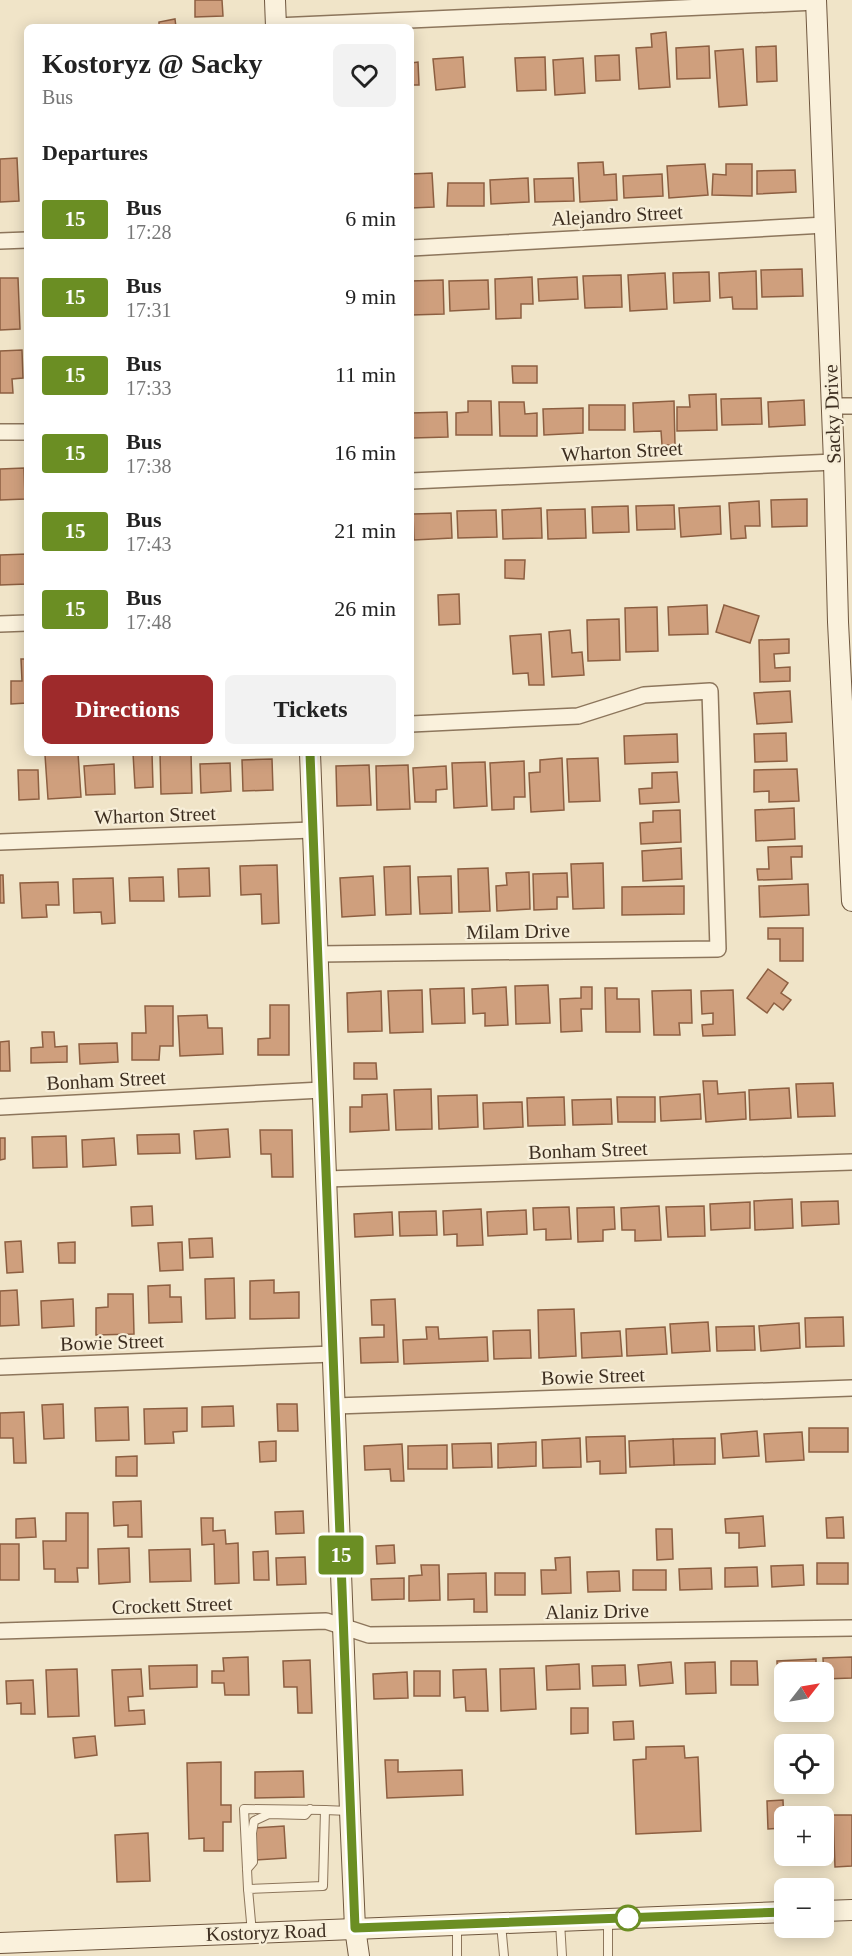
<!DOCTYPE html>
<html lang="en">
<head>
<meta charset="utf-8">
<style>
	body { margin:0; font-family:"Times New Roman",serif; background:#f2f2f2; color:#222; height:100vh; display:flex; flex-direction:column; font-size:22px; white-space:nowrap }
	* { box-sizing:border-box; margin:0 }
	p { font-size:20px; color:#767676 }
	.icon { flex:none; width:33px; height:33px; fill:none; stroke:currentColor; stroke-width:2; stroke-linecap:round; stroke-linejoin:round }
	.map { position:relative; flex:1; overflow:hidden }
	.drawer { position:absolute; left:24px; top:24px; width:390px; height:732px; display:flex; flex-direction:column; background:#fff; border-radius:9px; box-shadow:0 3px 15px #0003 }
	.drawer>* { flex:none }
	.badge { padding:0 12px; border-radius:4px; font-size:21px; line-height:39px }
	.needle { width:39px; rotate:59deg }
	.fabs { position:absolute; left:774px; top:1662px; display:grid; gap:12px }
	.fabs a { display:grid; place-items:center; width:60px; height:60px; border-radius:9px; background:#fff; box-shadow:0 3px 15px #0003; font-size:30px }
	.map>.badge { position:absolute; translate:-50% -50%; box-shadow:0 0 0 3px #fff }
	h2 { padding:0 18px; font-size:22px; line-height:54px }
	.round { display:grid; place-items:center; flex:none; width:63px; height:63px; border-radius:9px; background:#f2f2f2 }
	.overview { display:flex; align-items:center; justify-content:space-between; height:102px; padding:0 18px }
	h1 { font-size:28px; font-weight:700; line-height:45px }
	.action { display:flex; gap:12px; margin-top:auto; padding:12px 18px }
	.action a { flex:1; height:69px; border-radius:9px; background:#9e2a2b; color:#fff; font-size:24px; font-weight:700; line-height:69px; text-align:center }
	.action a+a { background:#f2f2f2; color:#222 }
	ul { padding:0; list-style:none }
	li { display:flex; align-items:center; gap:18px; height:78px; padding:0 18px }
	li div { flex:1 }
	li b { display:block; font-size:22px }
	li em { font-style:normal }
	li .badge { min-width:66px; font-weight:700; text-align:center }
	.map>svg:first-child { display:block }
	.building { fill:#cf9f7d; stroke:#8d5f41; stroke-width:1.5 }
	.lines { fill:none; stroke-linecap:round; stroke-linejoin:round }
	.lane-casing { stroke:#8d765c; stroke-width:10 }
	.street-casing { stroke:#8d765c; stroke-width:18 }
	.secondary-casing { stroke:#6f573f; stroke-width:22 }
	.lane { stroke:#faf1dc; stroke-width:8 }
	.street { stroke:#faf1dc; stroke-width:15 }
	.secondary { stroke:#faf1dc; stroke-width:20 }
	.line-casing { stroke:#fff; stroke-width:14 }
	.line { stroke:#6b8e23; stroke-width:9 }
	.stop-dot { fill:#fff; stroke:#6b8e23; stroke-width:3 }
	.labels { text-anchor:middle; stroke-width:4.5; stroke-linejoin:round; paint-order:stroke }
	.street-label { font-size:20px; fill:#3d2e20; stroke:#f7eed8 }
</style>
</head>
<body>
<div class="map">
<svg width="852" height="1956" viewBox="0 0 852 1956">
	<rect width="100%" height="100%" fill="#f0e4c8"/>
	<!-- building -->
	<g class="building">
		<path d="M195,0H222L223,16L195,17Z"/>
		<path d="M175,19L176,27H159V22Z"/>
		<path d="M666,32L670,87L639,89L636,48L652,47L651,34Z"/>
		<path d="M709,46L710,78L677,79L676,48Z"/>
		<path d="M776,46L777,81L757,82L756,47Z"/>
		<path d="M743,49L747,105L719,107L715,51Z"/>
		<path d="M619,55L620,80L596,81L595,56Z"/>
		<path d="M463,57L465,87L436,90L433,59Z"/>
		<path d="M545,57L546,90L517,91L515,58Z"/>
		<path d="M583,58L585,93L555,95L553,60Z"/>
		<path d="M418,62L419,85H411V63Z"/>
		<path d="M17,158L19,201L0,202V159Z"/>
		<path d="M603,162L604,175L616,174L617,200L580,202L578,163Z"/>
		<path d="M705,164L708,195L669,198L667,166Z"/>
		<path d="M726,164H752V196L712,195L713,174L726,175Z"/>
		<path d="M795,170L796,192L757,194V171Z"/>
		<path d="M432,173L434,207L411,208V174Z"/>
		<path d="M662,174L663,196L624,198L623,176Z"/>
		<path d="M528,178L529,202L491,204L490,180Z"/>
		<path d="M573,178L574,201L535,202L534,179Z"/>
		<path d="M448,183H484V206H447Z"/>
		<path d="M802,269L803,296L762,297L761,270Z"/>
		<path d="M756,271L757,309H733L732,297L720,298L719,273Z"/>
		<path d="M709,272L710,301L674,303L673,273Z"/>
		<path d="M665,273L667,309L630,311L628,275Z"/>
		<path d="M621,275L622,307L585,308L583,276Z"/>
		<path d="M532,277L533,304H521V318L496,319L495,279Z"/>
		<path d="M577,277L578,299L539,301L538,279Z"/>
		<path d="M0,278H18L20,329L0,330Z"/>
		<path d="M443,280L444,314L411,315V281Z"/>
		<path d="M488,280L489,309L450,311L449,281Z"/>
		<path d="M22,350L23,378L12,379L13,393H0V351Z"/>
		<path d="M512,366H537V383H513Z"/>
		<path d="M716,394L717,430L677,431V407H690L689,395Z"/>
		<path d="M761,398L762,424L722,425L721,399Z"/>
		<path d="M804,400L805,425L769,427L768,402Z"/>
		<path d="M468,401H491L492,435H456V413L468,412Z"/>
		<path d="M674,401L675,445H662L661,431L634,432L633,403Z"/>
		<path d="M499,402H524L525,414L537,413V436H500Z"/>
		<rect x="589" y="405" width="36" height="25"/>
		<path d="M583,408V433L544,435L543,409Z"/>
		<path d="M447,412L448,437L412,438L411,413Z"/>
		<path d="M24,468L25,499L0,500V469Z"/>
		<path d="M807,499V526L772,527L771,500Z"/>
		<path d="M759,501L760,526H745L746,538L731,539L729,503Z"/>
		<path d="M674,505L675,529L637,530L636,506Z"/>
		<path d="M628,506L629,532L593,533L592,507Z"/>
		<path d="M720,506L721,534L681,537L679,508Z"/>
		<path d="M541,508L542,538L503,539L502,510Z"/>
		<path d="M585,509L586,538L548,539L547,510Z"/>
		<path d="M496,510L497,537L458,538L457,511Z"/>
		<path d="M451,513L452,538L414,540L413,514Z"/>
		<path d="M27,554V584L0,585V555Z"/>
		<path d="M505,560H525L524,579L505,578Z"/>
		<path d="M459,594L460,624L439,625L438,595Z"/>
		<path d="M707,605L708,634L669,635L668,607Z"/>
		<path d="M724,605L759,616L750,643L716,632Z"/>
		<path d="M657,607L658,651L626,652L625,608Z"/>
		<path d="M619,619L620,660L588,661L587,620Z"/>
		<path d="M570,630L572,653L582,652L584,675L552,677L549,632Z"/>
		<path d="M541,634L544,685H529L528,673L513,674L510,636Z"/>
		<path d="M789,639V653L774,654L775,668L790,667V681L760,682L759,640Z"/>
		<path d="M21,659H27V703L11,704V681H22Z"/>
		<path d="M790,691L792,722L757,724L754,693Z"/>
		<path d="M786,733L787,761L755,762L754,734Z"/>
		<path d="M677,734L678,762L625,764L624,736Z"/>
		<path d="M78,753L81,797L48,799L45,755Z"/>
		<path d="M133,753H152L153,787L135,788Z"/>
		<path d="M160,753H191L192,793L161,794Z"/>
		<path d="M562,758L564,810L531,812L529,773L540,772V760Z"/>
		<path d="M598,758L600,801L569,802L567,759Z"/>
		<path d="M272,759L273,790L243,791L242,760Z"/>
		<path d="M524,761L525,797H514V809L492,810L490,763Z"/>
		<path d="M485,762L487,806L454,808L452,763Z"/>
		<path d="M230,763L231,791L201,793L200,764Z"/>
		<path d="M114,764L115,794L86,795L84,766Z"/>
		<path d="M369,765L371,805L337,806L336,766Z"/>
		<path d="M408,765L410,809L377,810L376,766Z"/>
		<path d="M446,766L447,789L436,790V802H415L413,768Z"/>
		<path d="M797,769L799,801L769,802V791L754,792V770Z"/>
		<path d="M18,770H38L39,799L19,800Z"/>
		<path d="M677,772L679,802L640,804L639,789L652,788V773Z"/>
		<path d="M794,808L795,839L756,841L755,810Z"/>
		<path d="M680,810L681,842L641,844L640,823L653,822V811Z"/>
		<path d="M802,846V857H791L792,879L758,880L757,869H769L768,847Z"/>
		<path d="M681,848L682,879L643,881L642,851Z"/>
		<path d="M603,863L604,908L573,909L571,864Z"/>
		<path d="M277,865L279,923L262,924L261,894L241,895L240,866Z"/>
		<path d="M410,866L411,914L386,915L384,867Z"/>
		<path d="M209,868L210,896L179,897L178,869Z"/>
		<path d="M488,868L490,911L459,912L458,869Z"/>
		<path d="M529,872L530,909L497,911L496,886L507,885L506,873Z"/>
		<path d="M567,873L568,897H557V909L534,910L533,874Z"/>
		<path d="M0,875H3L4,903H0Z"/>
		<path d="M373,876L375,915L342,917L340,878Z"/>
		<path d="M451,876L452,913L420,914L418,877Z"/>
		<path d="M163,877L164,901H130L129,878Z"/>
		<path d="M113,878L115,923L102,924L101,912L74,913L73,879Z"/>
		<path d="M58,882L59,905H46L47,917L22,918L20,883Z"/>
		<path d="M808,884L809,915L760,917L759,886Z"/>
		<path d="M684,886V914L622,915V887Z"/>
		<path d="M768,928H803V961H780V939H768Z"/>
		<path d="M768,969L788,983L781,993L791,1000L783,1010L774,1003L767,1013L747,998Z"/>
		<path d="M548,985L550,1023L516,1024L515,986Z"/>
		<path d="M506,987L508,1025L485,1026V1013L473,1014L472,989Z"/>
		<path d="M581,987H592V1009H581L582,1031L561,1032L560,999L581,998Z"/>
		<path d="M464,988L465,1023L432,1024L430,989Z"/>
		<path d="M605,988H617V999H639L640,1032H606Z"/>
		<path d="M422,990L423,1032L390,1033L388,991Z"/>
		<path d="M691,990L692,1023H679L680,1035H654L652,991Z"/>
		<path d="M733,990L735,1035L703,1036L702,1025L713,1024V1013L702,1014L701,991Z"/>
		<path d="M381,991L382,1031L348,1032L347,993Z"/>
		<path d="M270,1005H289V1055H258V1039L270,1038Z"/>
		<path d="M145,1006H173V1046H160L159,1060H132V1033H146Z"/>
		<path d="M207,1015L208,1028H222L223,1054L180,1056L178,1016Z"/>
		<path d="M42,1032H54L55,1047L67,1046V1062L31,1063V1048L43,1047Z"/>
		<path d="M9,1041L10,1071H0V1042Z"/>
		<path d="M117,1043L118,1062L80,1064L79,1044Z"/>
		<path d="M354,1063H376L377,1079H354Z"/>
		<path d="M703,1081H717L718,1094L745,1092L746,1119L706,1122Z"/>
		<path d="M833,1083L835,1116L798,1117L796,1084Z"/>
		<path d="M789,1088L791,1118L750,1120L749,1090Z"/>
		<path d="M431,1089L432,1129L396,1130L394,1090Z"/>
		<path d="M387,1094L389,1130L350,1132V1107H362V1095Z"/>
		<path d="M700,1094L701,1119L661,1121L660,1097Z"/>
		<path d="M477,1095L478,1127L439,1129L438,1096Z"/>
		<path d="M564,1097L565,1125L528,1126L527,1098Z"/>
		<path d="M617,1097H655V1122H618Z"/>
		<path d="M611,1099L612,1124L573,1125L572,1100Z"/>
		<path d="M522,1102L523,1127L484,1129L483,1103Z"/>
		<path d="M228,1129L230,1157L196,1159L194,1131Z"/>
		<path d="M260,1130H292L293,1177H272L271,1154H261Z"/>
		<path d="M179,1134L180,1153L138,1154L137,1135Z"/>
		<path d="M66,1136L67,1167L33,1168L32,1137Z"/>
		<path d="M0,1138H5V1159L0,1160Z"/>
		<path d="M114,1138L116,1165L83,1167L82,1140Z"/>
		<path d="M792,1199L793,1228L755,1230L754,1201Z"/>
		<path d="M838,1201L839,1224L802,1226L801,1202Z"/>
		<path d="M750,1202V1228L711,1230L710,1204Z"/>
		<path d="M152,1206L153,1225L132,1226L131,1207Z"/>
		<path d="M659,1206L661,1240L635,1241V1230H622L621,1208Z"/>
		<path d="M704,1206L705,1236L668,1237L666,1207Z"/>
		<path d="M569,1207L571,1239L546,1240V1229L534,1230L533,1208Z"/>
		<path d="M614,1207L615,1229L603,1230V1241L578,1242L577,1208Z"/>
		<path d="M481,1209L483,1245L457,1246V1234L444,1235L443,1211Z"/>
		<path d="M526,1210L527,1234L488,1236L487,1212Z"/>
		<path d="M436,1211L437,1235L400,1236L399,1212Z"/>
		<path d="M392,1212L393,1235L355,1237L354,1214Z"/>
		<path d="M212,1238L213,1257L190,1258L189,1239Z"/>
		<path d="M21,1241L23,1272L7,1273L5,1242Z"/>
		<path d="M75,1242V1263H59L58,1243Z"/>
		<path d="M182,1242L183,1270L160,1271L158,1243Z"/>
		<path d="M234,1278L235,1318L206,1319L205,1279Z"/>
		<path d="M274,1280V1293L299,1292V1318L250,1319V1281Z"/>
		<path d="M170,1285V1297H181L182,1322L149,1323L148,1286Z"/>
		<path d="M17,1290L19,1325L0,1326V1291Z"/>
		<path d="M108,1294H133L134,1334L96,1335V1308L108,1307Z"/>
		<path d="M73,1299L74,1326L42,1328L41,1301Z"/>
		<path d="M395,1299L398,1362L361,1363L360,1338L384,1337V1325H372L371,1300Z"/>
		<path d="M574,1309L576,1356L539,1358L538,1310Z"/>
		<path d="M843,1317L844,1346L806,1347L805,1318Z"/>
		<path d="M708,1322L710,1351L672,1353L670,1324Z"/>
		<path d="M799,1323L800,1348L761,1351L759,1326Z"/>
		<path d="M754,1326L755,1350L717,1351L716,1327Z"/>
		<path d="M426,1327H438L439,1339L487,1337L488,1361L404,1364L403,1340L427,1339Z"/>
		<path d="M665,1327L667,1354L627,1356L626,1329Z"/>
		<path d="M530,1330L531,1358L494,1359L493,1331Z"/>
		<path d="M620,1331L622,1356L582,1358L581,1333Z"/>
		<path d="M63,1404L64,1438L44,1439L42,1405Z"/>
		<path d="M277,1404H297L298,1431H278Z"/>
		<path d="M233,1406L234,1426L202,1427V1407Z"/>
		<path d="M128,1407L129,1440L96,1441L95,1408Z"/>
		<path d="M187,1408V1431L173,1432L174,1443L145,1444L144,1409Z"/>
		<path d="M24,1412L26,1463H14L13,1438H0V1413Z"/>
		<rect x="809" y="1428" width="39" height="24"/>
		<path d="M757,1431L759,1456L723,1458L721,1434Z"/>
		<path d="M802,1432L804,1460L766,1462L764,1434Z"/>
		<path d="M625,1436L626,1473L600,1474V1461L587,1462L586,1437Z"/>
		<path d="M580,1438L581,1467L543,1468L542,1440Z"/>
		<path d="M715,1438V1464L674,1465L673,1439Z"/>
		<path d="M673,1439L674,1465L630,1467L629,1441Z"/>
		<path d="M276,1441V1461L260,1462L259,1442Z"/>
		<path d="M536,1442V1466L498,1468V1444Z"/>
		<path d="M491,1443L492,1467L453,1468L452,1444Z"/>
		<path d="M402,1444L404,1481H391L390,1469L365,1470L364,1446Z"/>
		<path d="M447,1445V1469H408V1446Z"/>
		<path d="M137,1456V1476H116V1457Z"/>
		<path d="M141,1501L142,1537H128V1525L114,1526L113,1502Z"/>
		<path d="M303,1511L304,1533L276,1534L275,1512Z"/>
		<path d="M66,1513H88V1568H77L78,1582H55V1569H44L43,1541H66Z"/>
		<path d="M763,1516L765,1546L739,1548V1533H726L725,1519Z"/>
		<path d="M843,1517L844,1538H827L826,1518Z"/>
		<path d="M35,1518L36,1537L16,1538V1519Z"/>
		<path d="M201,1518H213V1531L225,1530L226,1544L238,1543L239,1583L215,1584L214,1544L202,1545Z"/>
		<path d="M656,1529H672L673,1559L657,1560Z"/>
		<rect x="0" y="1544" width="19" height="36"/>
		<path d="M394,1545L395,1563L377,1564L376,1546Z"/>
		<path d="M129,1548L130,1582L99,1584L98,1549Z"/>
		<path d="M190,1549L191,1581L150,1582L149,1550Z"/>
		<path d="M268,1551L269,1580H254L253,1552Z"/>
		<path d="M305,1557L306,1584L277,1585L276,1558Z"/>
		<path d="M570,1557L571,1593L542,1594L541,1570H556L555,1558Z"/>
		<rect x="817" y="1563" width="31" height="21"/>
		<path d="M421,1565H439L440,1600L409,1601V1576L422,1575Z"/>
		<path d="M803,1565L804,1585L772,1587L771,1566Z"/>
		<path d="M757,1567L758,1586L725,1587V1568Z"/>
		<path d="M711,1568L712,1589L680,1590L679,1569Z"/>
		<rect x="633" y="1570" width="33" height="20"/>
		<path d="M619,1571L620,1591L588,1592L587,1572Z"/>
		<path d="M486,1573L487,1612H474V1599L448,1600V1574Z"/>
		<rect x="495" y="1573" width="30" height="22"/>
		<path d="M404,1578V1599L372,1600L371,1579Z"/>
		<path d="M248,1657L249,1695H225L224,1683H212V1671H224L223,1658Z"/>
		<path d="M852,1657V1678L824,1679L823,1658Z"/>
		<path d="M816,1659V1672H784V1687H778L777,1661Z"/>
		<path d="M310,1660L312,1713H298L297,1687H284L283,1661Z"/>
		<path d="M731,1661H757L758,1685H731Z"/>
		<path d="M671,1662L673,1683L640,1686L638,1665Z"/>
		<path d="M715,1662L716,1693L686,1694L685,1663Z"/>
		<path d="M579,1664L580,1689L547,1690L546,1666Z"/>
		<path d="M197,1665V1687L150,1689L149,1666Z"/>
		<path d="M625,1665L626,1685L593,1686L592,1666Z"/>
		<path d="M534,1668L536,1709L501,1711L500,1669Z"/>
		<path d="M77,1669L79,1716L48,1717L46,1670Z"/>
		<path d="M141,1669L143,1696L128,1697L129,1711L144,1710L145,1724L115,1726L112,1670Z"/>
		<path d="M486,1669L488,1711H466L465,1697L454,1698L453,1670Z"/>
		<rect x="414" y="1671" width="26" height="25"/>
		<path d="M407,1672L408,1698L374,1699L373,1674Z"/>
		<path d="M33,1680L35,1714H21V1703L7,1704L6,1681Z"/>
		<path d="M571,1708H588V1733L571,1734Z"/>
		<path d="M633,1721L634,1739L614,1740L613,1722Z"/>
		<path d="M95,1736L97,1755L75,1758L73,1738Z"/>
		<path d="M684,1746L685,1758L698,1757L701,1831L636,1834L633,1760L646,1759V1747Z"/>
		<path d="M385,1760H398V1772L462,1770L463,1795L387,1798Z"/>
		<path d="M221,1762V1805H231V1822H223V1851H204V1838L189,1839L187,1763Z"/>
		<path d="M303,1771L304,1797L255,1798V1772Z"/>
		<path d="M783,1800L784,1828L768,1829L767,1801Z"/>
		<path d="M833,1815H852V1866L835,1867Z"/>
		<path d="M284,1826L286,1858L256,1860L254,1828Z"/>
		<path d="M148,1833L150,1881L117,1882L115,1835Z"/>
	</g>
	<g class="lines">
		<!-- lane casing -->
		<g class="lane-casing">
			<g id="lane">
				<path d="M247,1869L253,1862L252,1833L254,1821L269,1814L305,1815L310,1809"/>
				<path d="M248,1889L244,1809L325,1810"/>
				<path d="M560,1922L562,1956"/>
				<path d="M501,1924L504,1956"/>
				<path d="M252,1933L248,1889L323,1886L325,1810L349,1811"/>
				<path d="M457,1956V1926"/>
				<path d="M608,1956V1919"/>
			</g>
		</g>
		<!-- street casing -->
		<g class="street-casing">
			<g id="street">
				<path d="M276,26L816,2"/>
				<path d="M0,241L27,240"/>
				<path d="M411,248L825,225"/>
				<path d="M831,406H852"/>
				<path d="M0,432H27"/>
				<path d="M411,481L834,462"/>
				<path d="M0,624L27,623"/>
				<path d="M0,842L312,830"/>
				<path d="M318,954L718,949L710,691L644,695L578,716L411,724"/>
				<path d="M0,1107L322,1090"/>
				<path d="M326,1179L852,1162"/>
				<path d="M0,1367L333,1354"/>
				<path d="M335,1406L852,1388"/>
				<path d="M0,1631L326,1621L369,1635L852,1628"/>
			</g>
		</g>
		<!-- secondary casing -->
		<g class="secondary-casing">
			<g id="secondary">
				<path d="M275,0L276,27"/>
				<path d="M816,0L834,462L838,622L852,901"/>
				<path d="M310,753L350,1811L355,1928L359,1956"/>
				<path d="M824,1911L852,1910"/>
				<path d="M0,1943L784,1912"/>
			</g>
		</g>
		<!-- lane -->
		<use href="#lane" class="lane"/>
		<!-- street -->
		<use href="#street" class="street"/>
		<!-- secondary -->
		<use href="#secondary" class="secondary"/>
	</g>
	<g class="lines">
		<!-- line casing -->
		<g class="line-casing">
			<path id="line" d="M310,753L355,1928L784,1912"/>
		</g>
		<!-- line -->
		<use href="#line" class="line"/>
	</g>
	<!-- markers -->
	<circle class="stop-dot" cx="628" cy="1918" r="12"/>
	<g class="labels">
		<!-- street labels -->
		<g class="street-label">
			<text transform="translate(617 215) rotate(-3)" y="7">Alejandro Street</text>
			<text transform="translate(832 414) rotate(-92)" y="7">Sacky Drive</text>
			<text transform="translate(622 451) rotate(-3)" y="7">Wharton Street</text>
			<text transform="translate(155 815) rotate(-2)" y="7">Wharton Street</text>
			<text transform="translate(518 931) rotate(-1)" y="7">Milam Drive</text>
			<text transform="translate(106 1080) rotate(-3)" y="7">Bonham Street</text>
			<text transform="translate(588 1150) rotate(-2)" y="7">Bonham Street</text>
			<text transform="translate(112 1342) rotate(-2)" y="7">Bowie Street</text>
			<text transform="translate(593 1376) rotate(-2)" y="7">Bowie Street</text>
			<text transform="translate(172 1605) rotate(-2)" y="7">Crockett Street</text>
			<text transform="translate(597 1611) rotate(-1)" y="7">Alaniz Drive</text>
			<text transform="translate(266 1932) rotate(-2)" y="7">Kostoryz Road</text>
		</g>
	</g>
</svg>
<div class="fabs">
<a><svg class="needle" viewBox="-14 -14 28 28"><path d="M0-13l5 13h-10z" fill="#e53935"/><path d="M0 13l5-13h-10z" fill="#767676"/></svg></a>
<a><svg class="icon" aria-label="locate" viewBox="0 0 24 24"><circle cx="12" cy="12" r="6"/><path d="M12 2v4M12 18v4M2 12h4M18 12h4"/></svg></a>
<a>+</a>
<a>−</a>
</div>
<b class="badge" style="left:341px;top:1555px;background:#6b8e23;color:#fff">15</b>
<section class="drawer">
<div class="overview"><div><h1>Kostoryz @ Sacky</h1><p>Bus</p></div><a class="round"><svg class="icon" aria-label="heart" viewBox="0 0 24 24"><path d="M12 20l-8-8c-3-5 5-10 8-4 3-6 11-1 8 4z"/></svg></a></div>
<h2>Departures</h2>
<ul>
<li><span class="badge" style="background:#6b8e23;color:#fff">15</span><div><b>Bus</b><p>17:28</p></div><em>6 min</em></li>
<li><span class="badge" style="background:#6b8e23;color:#fff">15</span><div><b>Bus</b><p>17:31</p></div><em>9 min</em></li>
<li><span class="badge" style="background:#6b8e23;color:#fff">15</span><div><b>Bus</b><p>17:33</p></div><em>11 min</em></li>
<li><span class="badge" style="background:#6b8e23;color:#fff">15</span><div><b>Bus</b><p>17:38</p></div><em>16 min</em></li>
<li><span class="badge" style="background:#6b8e23;color:#fff">15</span><div><b>Bus</b><p>17:43</p></div><em>21 min</em></li>
<li><span class="badge" style="background:#6b8e23;color:#fff">15</span><div><b>Bus</b><p>17:48</p></div><em>26 min</em></li>
</ul>
<div class="action"><a>Directions</a><a>Tickets</a></div>
</section>
</div>
</body>
</html>
